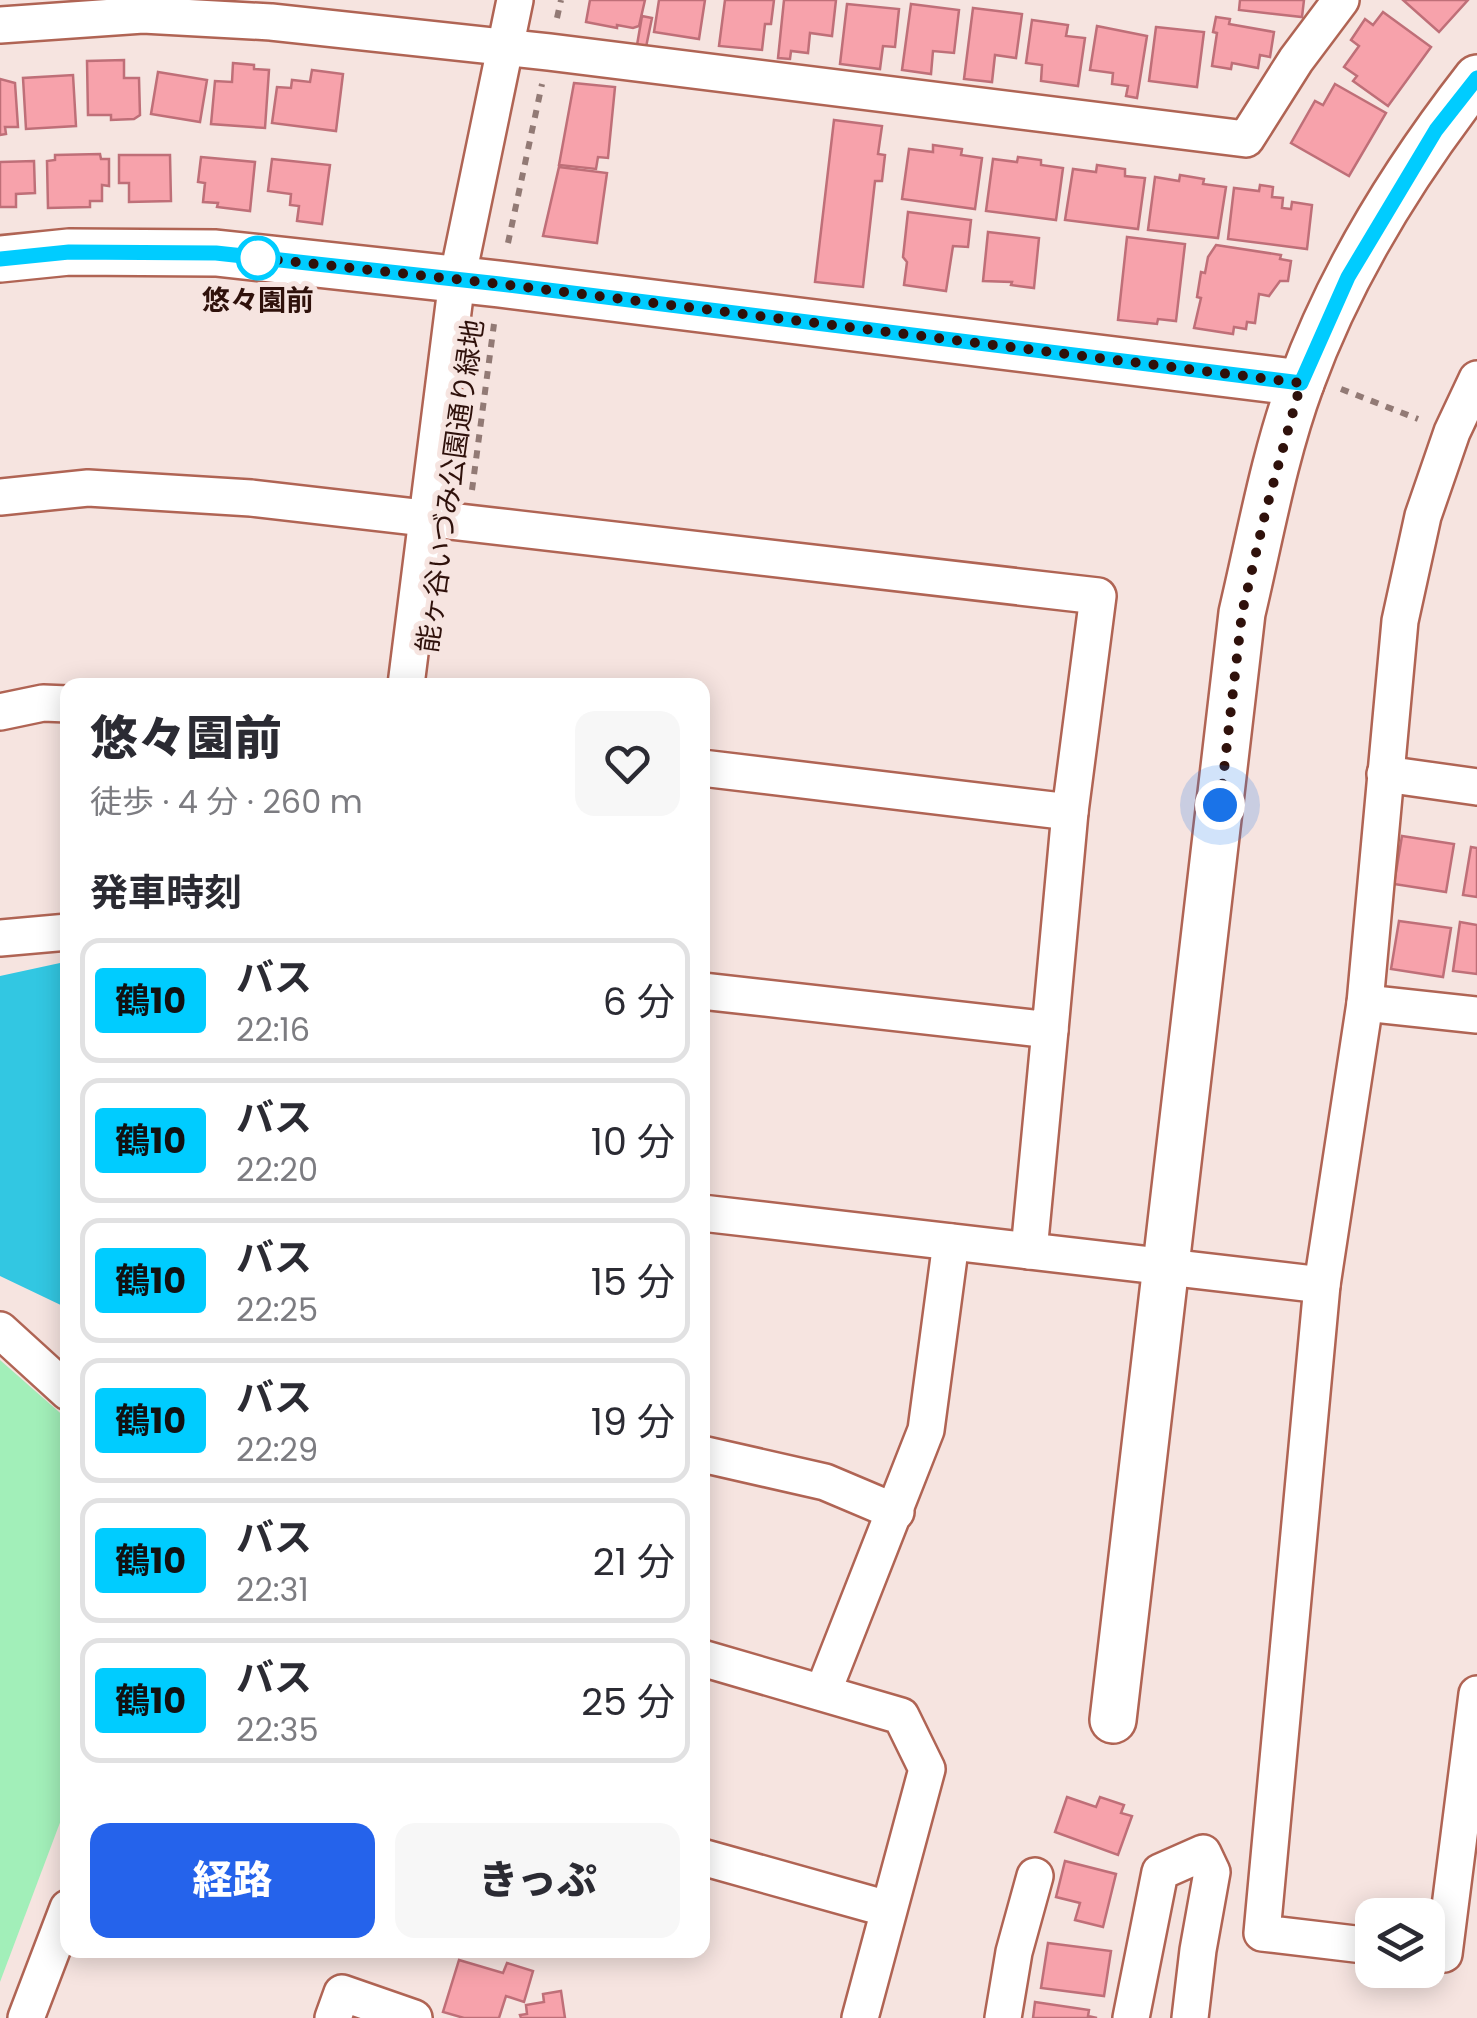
<!DOCTYPE html>
<html lang="ja">
<head>
<meta charset="utf-8">
<style>
	body { margin:0; font-family:Poppins,"Noto Sans JP",sans-serif; background:#f7f7f7; color:#2b2b33; height:100vh; display:flex; flex-direction:column; font-size:38px; white-space:nowrap }
	* { box-sizing:border-box; margin:0 }
	p { font-size:32px; color:#7c7c81 }
	.icon { flex:none; width:55px; height:55px; fill:none; stroke:currentColor; stroke-width:2; stroke-linecap:round; stroke-linejoin:round }
	.map { position:relative; flex:1; overflow:hidden }
	.side { position:absolute; left:60px; top:678px; width:650px; height:1280px; display:flex; flex-direction:column; background:#fff; border-radius:20px; box-shadow:0 5px 25px #0003 }
	.side>* { flex:none }
	.badge { padding:0 20px; border-radius:8px; font-size:35px; line-height:65px }
	.buttons { position:absolute; left:1355px; top:1898px; display:grid; gap:20px }
	.buttons a { display:grid; place-items:center; width:90px; height:90px; border-radius:20px; background:#fff; box-shadow:0 5px 25px #0003; font-size:50px }
	.you { position:absolute; width:50px; height:50px; margin:-25px; border:8px solid #fff; border-radius:50%; background:#1a73e8; box-shadow:0 0 0 15px #1a73e833 }
	.map>.badge { position:absolute; translate:-50% -50%; box-shadow:0 0 0 5px #fff }
	h2 { padding:0 30px; font-size:38px; line-height:90px }
	.round { display:grid; place-items:center; flex:none; width:105px; height:105px; border-radius:20px; background:#f7f7f7 }
	.summary { display:flex; align-items:center; justify-content:space-between; height:170px; padding:0 30px }
	h1 { font-size:48px; font-weight:800; line-height:75px }
	.button { display:flex; gap:20px; margin-top:auto; padding:20px 30px }
	.button a { flex:1; height:115px; border-radius:20px; background:#2563eb; color:#fff; font-size:40px; font-weight:800; line-height:115px; text-align:center }
	.button a+a { background:#f7f7f7; color:#2b2b33 }
	ul { padding:0; list-style:none }
	li { display:flex; align-items:center; gap:30px; height:125px; margin:0 20px 15px; padding:0 10px; border:5px solid #e1e1e2; border-radius:20px }
	li div { flex:1 }
	li b { display:block; font-size:38px }
	li em { font-style:normal }
	li .badge { min-width:110px; font-weight:700; text-align:center }
	.map>svg:first-child { display:block }
	.green { fill:#a2efb9 }
	.water { fill:#32c7e2 }
	.building { fill:#f7a2ab; stroke:#bf6f78; stroke-width:2.5 }
	.lines { fill:none; stroke-linecap:round; stroke-linejoin:round }
	.minor-casing { stroke:#b06454; stroke-width:40 }
	.tertiary-casing { stroke:#b06454; stroke-width:50 }
	.path { stroke:#927a75; stroke-width:6; stroke-dasharray:8 8; stroke-linecap:butt }
	.minor { stroke:#fff; stroke-width:35 }
	.tertiary { stroke:#fff; stroke-width:45 }
	.line-casing { stroke:#fff; stroke-width:22 }
	.line { stroke:#0cf; stroke-width:15 }
	.walk { stroke:#2f110b; stroke-width:10; stroke-dasharray:0 18 }
	.stop-dot { fill:#fff; stroke:#0cf; stroke-width:5 }
	.labels { text-anchor:middle; stroke-width:10; stroke-linejoin:round; paint-order:stroke }
	.stop-label { font-size:28px; font-weight:bold; fill:#2f110b; stroke:#f6e4e0 }
	.street-label { font-size:28px; fill:#2f110b; stroke:#f6e4e0 }
</style>
</head>
<body>
<div class="map">
<svg width="1477" height="2018" viewBox="0 0 1477 2018">
	<rect width="100%" height="100%" fill="#f6e4e0"/>
	<!-- green -->
	<path class="green" d="M0,1360L67,1419V1804L0,1982Z"/>
	<!-- water -->
	<path class="water" d="M60,963L63,1103L68,1108L67,1308L0,1276V976Z"/>
	<!-- building -->
	<g class="building">
		<path d="M590,0H645L639,26L633,28L617,25V28L586,22Z"/>
		<path d="M659,0H705L699,39L654,32Z"/>
		<path d="M725,0H774L771,24H765L762,50L719,46Z"/>
		<path d="M784,0H836L832,36L810,33L808,53L791,51L790,59L778,58Z"/>
		<path d="M1240,0H1304L1302,17L1239,10Z"/>
		<path d="M1403,0H1468L1439,32Z"/>
		<path d="M847,4L899,9L895,47L883,46L880,69L840,64Z"/>
		<path d="M911,4L959,10L954,53L933,51L931,74L902,70Z"/>
		<path d="M973,8L1022,14L1016,58L995,55L992,82L964,79Z"/>
		<path d="M1383,12L1431,47L1388,106L1353,81L1357,76L1344,67L1359,46L1351,40L1365,19L1373,25Z"/>
		<path d="M642,16L652,18L646,47L637,45Z"/>
		<path d="M1216,17L1230,19L1229,24L1274,32L1270,57L1260,55L1258,68L1232,63L1231,69L1212,66L1217,33L1213,32Z"/>
		<path d="M1032,20L1068,25L1066,36L1085,38L1078,86L1041,81L1042,65L1026,63Z"/>
		<path d="M1097,26L1147,36L1137,98L1126,96L1128,86L1112,84L1113,73L1090,70Z"/>
		<path d="M1156,27L1204,32L1197,87L1149,81Z"/>
		<path d="M124,60V78H139L140,115L134,119L111,120V115H88L87,61Z"/>
		<path d="M233,63L254,65V69L269,70L265,128L211,124L215,81L232,82Z"/>
		<path d="M312,70L343,74L336,131L272,123L277,87L291,88L292,80L310,82Z"/>
		<path d="M158,72L207,80L200,122L151,114Z"/>
		<path d="M73,75L76,126L26,129L23,78Z"/>
		<path d="M0,79L15,83L18,127H5L6,134L0,135Z"/>
		<path d="M574,83L615,87L608,158L598,157L596,169L559,165Z"/>
		<path d="M1335,84L1386,113L1349,176L1291,143L1315,101L1323,105Z"/>
		<path d="M834,120L882,126L878,154L885,155L882,181H875L863,287L815,282Z"/>
		<path d="M933,145L962,149L961,155L982,158L975,209L902,199L909,149L933,152Z"/>
		<path d="M100,154L101,159H109V186L102,185V201H90V207L48,208L47,161L55,160V155Z"/>
		<path d="M119,155H170L171,201L129,202V183H119Z"/>
		<path d="M201,157L255,162L250,211L217,207L218,203L203,202L205,183L198,182Z"/>
		<path d="M1018,157L1041,160V165L1063,168L1056,220L986,211L993,159L1017,162Z"/>
		<path d="M272,159L330,165L322,224L297,221L299,206L290,205L291,194L268,191Z"/>
		<path d="M34,161L35,193L16,194V207H0V162Z"/>
		<path d="M1097,165L1125,169V176L1145,178L1138,229L1065,220L1073,169L1096,172Z"/>
		<path d="M559,167L607,173L597,243L543,236Z"/>
		<path d="M1180,175L1204,179L1203,184L1226,187L1218,238L1148,230L1155,177L1179,181Z"/>
		<path d="M1260,185L1273,187L1272,197L1283,198L1282,208L1291,209L1292,202L1312,205L1307,249L1228,239L1234,188L1259,191Z"/>
		<path d="M908,212L971,220L968,247L953,246L946,291L904,285L907,262L903,257Z"/>
		<path d="M988,232L1039,238L1034,288L1011,285L1012,282L983,281Z"/>
		<path d="M1127,237L1185,244L1176,321L1158,319L1157,324L1118,320Z"/>
		<path d="M1216,245L1281,255L1280,259L1291,261L1288,281H1280L1269,296L1259,294L1255,323L1247,322L1246,329L1234,327L1233,334L1194,328L1201,298L1197,297L1201,272L1205,273L1208,257Z"/>
		<path d="M1402,836L1454,844L1446,892L1394,884Z"/>
		<path d="M1471,847L1477,848V897L1463,895Z"/>
		<path d="M1399,921L1451,928L1443,977L1391,969Z"/>
		<path d="M1460,922L1477,925V974L1453,971Z"/>
		<path d="M1067,1797L1096,1807L1100,1797L1124,1805L1121,1813L1132,1816L1118,1855L1055,1832Z"/>
		<path d="M1065,1861L1116,1874L1103,1927L1075,1920L1080,1903L1056,1897Z"/>
		<path d="M1048,1943L1111,1951L1104,1996L1041,1988Z"/>
		<path d="M459,1960L503,1973L507,1963L533,1971L524,2002L506,1996L499,2018H464L443,2012Z"/>
		<path d="M561,1991L565,2018H521L520,2015L527,2014L526,2005L544,2002L543,1994Z"/>
		<path d="M1035,2002L1089,2010L1088,2016L1097,2018H1033Z"/>
	</g>
	<g class="lines">
		<!-- minor casing -->
		<g class="minor-casing">
			<g id="minor">
				<path d="M0,25L143,15L271,22L549,52L1246,139L1296,60L1341,0"/>
				<path d="M0,497L88,488L251,498L1098,596L1070,812L1050,1030L702,991"/>
				<path d="M406,685L457,280L515,0"/>
				<path d="M0,712L43,703L68,704"/>
				<path d="M702,768L1070,812"/>
				<path d="M1385,774L1477,787"/>
				<path d="M0,938L68,932"/>
				<path d="M1365,1003L1477,1015"/>
				<path d="M702,1213L1322,1285"/>
				<path d="M1029,1251L1050,1030"/>
				<path d="M0,1330L68,1392"/>
				<path d="M702,1454L825,1482L896,1512"/>
				<path d="M702,1658L901,1716L927,1769L860,2018"/>
				<path d="M823,1692L926,1430L951,1242"/>
				<path d="M702,1857L888,1909"/>
				<path d="M1372,1946L1262,1933L1322,1285L1365,1003L1400,621L1423,516L1452,432L1477,379"/>
				<path d="M1428,1952L1444,1954L1477,1694"/>
				<path d="M26,2018L68,1908"/>
				<path d="M333,2018L342,1993L414,2018"/>
				<path d="M1003,2018L1014,1952L1035,1876"/>
				<path d="M1131,2018L1160,1872L1203,1853L1212,1872L1198,1950L1190,2018"/>
			</g>
		</g>
		<!-- tertiary casing -->
		<g class="tertiary-casing">
			<g id="tertiary">
				<path d="M0,259L69,252L216,253L499,284L1301,383"/>
				<path d="M1113,1720L1242,613C1260,537 1274,456 1301,383C1341,273 1406,169 1477,78"/>
			</g>
		</g>
		<!-- path -->
		<g class="path">
			<path d="M557,18L561,0"/>
			<path d="M508,243L542,84"/>
			<path d="M1341,389L1418,419"/>
			<path d="M472,490L494,324"/>
		</g>
		<!-- minor -->
		<use href="#minor" class="minor"/>
		<!-- tertiary -->
		<use href="#tertiary" class="tertiary"/>
	</g>
	<g class="lines">
		<!-- line casing -->
		<g class="line-casing">
			<path id="line" d="M0,259L69,252L216,253L500,284L1301,383L1348,277L1436,130L1477,78"/>
		</g>
		<!-- line -->
		<use href="#line" class="line"/>
		<!-- walk -->
		<path class="walk" d="M258,258L250,257L500,284L1301,383L1266,510L1242,613L1220,805"/>
	</g>
	<!-- markers -->
	<circle class="stop-dot" cx="258" cy="258" r="20"/>
	<g class="labels">
		<!-- stop labels -->
		<g class="stop-label">
			<text x="258" y="310">悠々園前</text>
		</g>
		<!-- street labels -->
		<g class="street-label">
			<text transform="translate(450 486) rotate(-82)" y="10">能ヶ谷いづみ公園通り緑地</text>
		</g>
	</g>
</svg>
<div class="buttons">
<a><svg class="icon" aria-label="layers" viewBox="0 0 24 24"><path d="M12 4l9 5-9 5-9-5zM3 14l9 5 9-5"/></svg></a>
</div>
<div class="you" style="left:1220px;top:805px"></div>
<section class="side">
<div class="summary"><div><h1>悠々園前</h1><p>徒歩 · 4 分 · 260 m</p></div><a class="round"><svg class="icon" aria-label="heart" viewBox="0 0 24 24"><path d="M12 20l-8-8c-3-5 5-10 8-4 3-6 11-1 8 4z"/></svg></a></div>
<h2>発車時刻</h2>
<ul>
<li><span class="badge" style="background:#0cf;color:#111">鶴10</span><div><b>バス</b><p>22:16</p></div><em>6 分</em></li>
<li><span class="badge" style="background:#0cf;color:#111">鶴10</span><div><b>バス</b><p>22:20</p></div><em>10 分</em></li>
<li><span class="badge" style="background:#0cf;color:#111">鶴10</span><div><b>バス</b><p>22:25</p></div><em>15 分</em></li>
<li><span class="badge" style="background:#0cf;color:#111">鶴10</span><div><b>バス</b><p>22:29</p></div><em>19 分</em></li>
<li><span class="badge" style="background:#0cf;color:#111">鶴10</span><div><b>バス</b><p>22:31</p></div><em>21 分</em></li>
<li><span class="badge" style="background:#0cf;color:#111">鶴10</span><div><b>バス</b><p>22:35</p></div><em>25 分</em></li>
</ul>
<div class="button"><a>経路</a><a>きっぷ</a></div>
</section>
</div>
</body>
</html>
